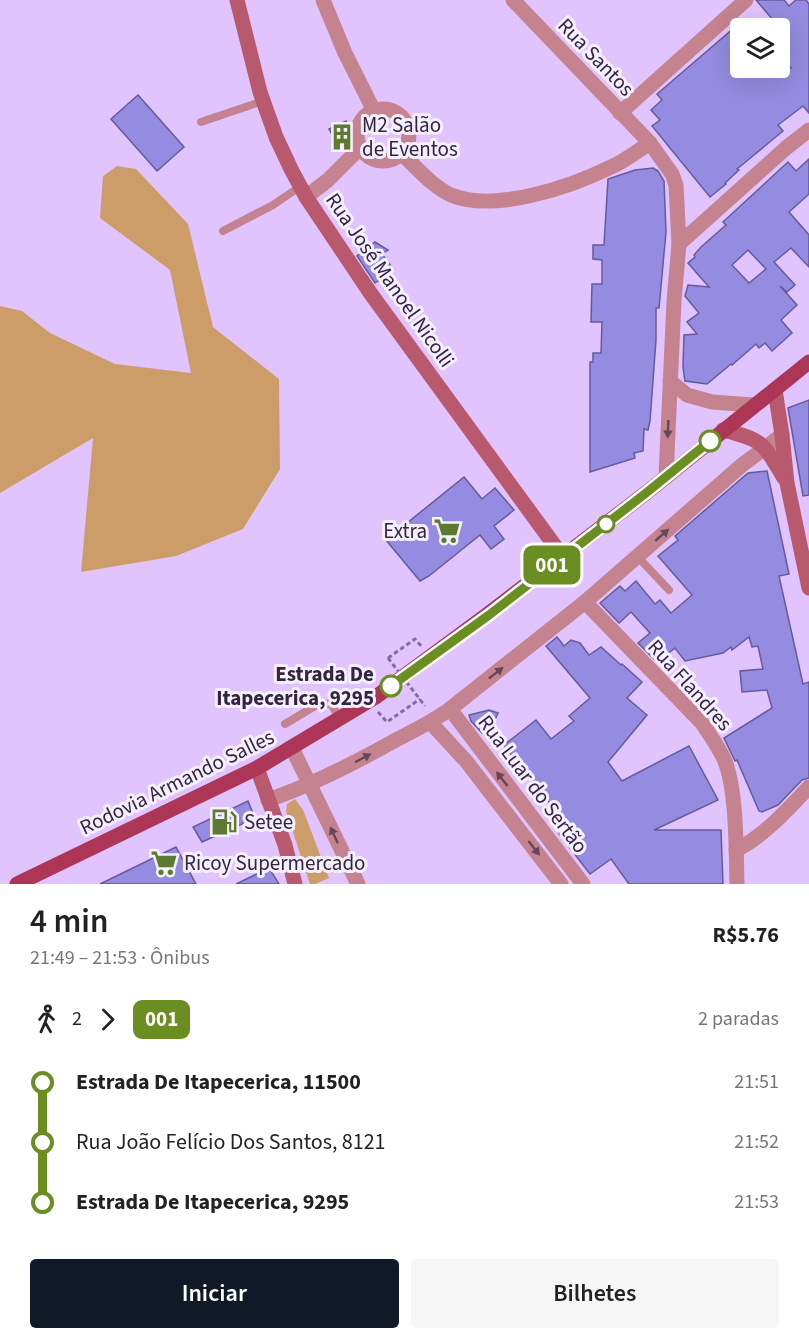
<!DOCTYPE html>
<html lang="pt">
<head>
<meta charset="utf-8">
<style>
	body { margin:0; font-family:"Source Sans 3",sans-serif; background:#f6f6f6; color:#222; height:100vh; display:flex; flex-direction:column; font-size:22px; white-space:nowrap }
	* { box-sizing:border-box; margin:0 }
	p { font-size:20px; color:#767676 }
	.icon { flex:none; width:33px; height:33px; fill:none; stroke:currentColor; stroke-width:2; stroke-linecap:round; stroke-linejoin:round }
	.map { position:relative; height:884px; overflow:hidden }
	.drawer { display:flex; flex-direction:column; background:#fff; flex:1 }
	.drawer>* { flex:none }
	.badge { padding:0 12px; border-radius:9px; font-size:21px; line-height:39px }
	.buttons { position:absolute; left:730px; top:18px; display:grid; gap:12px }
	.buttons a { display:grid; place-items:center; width:60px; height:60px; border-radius:6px; background:#fff; box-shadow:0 6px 24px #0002; font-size:30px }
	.map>.badge { position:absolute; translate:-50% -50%; box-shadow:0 0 0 3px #fff }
	.legs { display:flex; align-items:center; gap:9px; height:66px; padding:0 30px; font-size:20px }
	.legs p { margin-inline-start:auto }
	.head { display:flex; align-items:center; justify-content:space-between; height:102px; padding:0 30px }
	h1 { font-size:33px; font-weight:600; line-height:45px }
	.action { display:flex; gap:12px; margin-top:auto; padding:12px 30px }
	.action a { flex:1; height:69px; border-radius:6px; background:#111827; color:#fff; font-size:24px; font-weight:600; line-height:69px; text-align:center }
	.action a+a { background:#f6f6f6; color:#222 }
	ul { padding:0 30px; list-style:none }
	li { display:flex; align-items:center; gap:21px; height:60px; font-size:22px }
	li i { display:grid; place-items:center; width:9px; height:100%; margin:0 8px; background:currentColor }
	li i::after { content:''; width:15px; height:15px; margin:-8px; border:4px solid; border-radius:50%; background:#fff }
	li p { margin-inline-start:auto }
	li:first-child i { background:linear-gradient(#0000 50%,currentColor 0) }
	li:last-child i { background:linear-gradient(currentColor 50%,#0000 0) }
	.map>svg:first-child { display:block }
	.green { fill:#cd9d69 }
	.building { fill:#958be0; stroke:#635b9e; stroke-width:1.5; fill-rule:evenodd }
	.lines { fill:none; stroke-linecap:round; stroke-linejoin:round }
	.path { stroke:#846e98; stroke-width:3; stroke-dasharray:4.5 3; stroke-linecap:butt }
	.lane { stroke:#c4838e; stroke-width:8 }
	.street { stroke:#c4838e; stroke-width:15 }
	.secondary { stroke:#b8596e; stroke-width:15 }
	.primary { stroke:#ad3657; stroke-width:15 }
	.path-bridge { stroke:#846e98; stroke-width:3; stroke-dasharray:4.5 3; stroke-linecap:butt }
	.oneway { fill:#66465b }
	.line-1-casing { stroke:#fff; stroke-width:14 }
	.line-1 { stroke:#6b8e23; stroke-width:9 }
	.stop-1-dot { fill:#fff; stroke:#6b8e23; stroke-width:3 }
	.labels { text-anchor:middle; stroke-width:6; stroke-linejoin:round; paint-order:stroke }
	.street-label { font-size:21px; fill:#332540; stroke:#f6effe }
	.poi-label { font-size:21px; fill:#332540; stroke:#f6effe; text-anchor:start }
	.stop-label { font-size:21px; font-weight:bold; fill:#332540; stroke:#f6effe; text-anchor:end }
</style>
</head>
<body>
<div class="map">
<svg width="809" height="884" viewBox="0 0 809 884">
	<rect width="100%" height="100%" fill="#e1c3fd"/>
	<!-- green -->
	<g class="green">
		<path d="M117,166L136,169L188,224L213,327L279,379L280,469L243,529L176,556L81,572L93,438L0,493V306L22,311L50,333L115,364L191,373L170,270L100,218L103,176Z"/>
		<path d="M295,799L303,810L329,878L315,884H310L286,811L287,804Z"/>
	</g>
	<!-- building -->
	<g class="building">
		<path d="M756,0H784L789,6L796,0H806L809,4V113L803,106L778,125L783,131L737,169L739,170L725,183L726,184L710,197L652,126L660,120L651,110L662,100L657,94L741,22V68H791L780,54V28Z"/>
		<path d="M138,95L184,147L157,171L111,119Z"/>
		<path d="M346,121L351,134L350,139L341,150L329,129Z"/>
		<path d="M809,159V194L789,212L809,235V267L791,248L774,262L795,285L787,292L780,286L797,305L781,320L792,333L772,351L765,343L759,348L756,344L732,365L731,364L707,384L685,381L683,367L684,335L697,334L687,322L699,313L685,296L688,285L709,287L688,263L695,257L694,255L701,247L726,225L723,222L788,162L796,171ZM748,250L766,269L749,283L732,265Z"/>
		<path d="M653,168L658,171L664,181L666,232L659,308H656V340L650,421L648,430L644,429L643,451L634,453L635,458L590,472V362H593V353H601L602,322H591L592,284H602V260L593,259V245H604L608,179L635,170Z"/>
		<path d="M375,242L388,250L382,254L394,270L375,283L357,256Z"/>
		<path d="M809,400V495L803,496L788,408Z"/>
		<path d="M767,471L789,574L779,576L803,684L809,682V778L802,780L778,805L762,812L759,811L737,760L735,761L724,738L772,708L767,690L742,692L740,671L763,669L758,646L752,647L749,637L732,650L731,647L723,653L685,661L675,648L657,662L638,643L650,633L631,612L619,623L600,603L620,586L625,591L636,581L655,604L660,600L671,613L692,595L658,556L678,540L675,536L748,473Z"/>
		<path d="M464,477L482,499L495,488L514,510L494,526L504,539L491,549L480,535L429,576L420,581L386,540Z"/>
		<path d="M557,637L564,646L571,640L580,643L589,655L601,647L621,665L622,664L642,682L627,698L647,715L608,762L622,781L689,746L718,800L654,830H721L723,884H629L611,859L590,874L559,834L568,827L541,792L540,793L504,745L536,720L551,739L574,721L569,716L590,698L546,646Z"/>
		<path d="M489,710L498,713L493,724L482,733L471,721L469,715Z"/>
		<path d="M248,801L255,818L202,842L193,827Z"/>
		<path d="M176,847L196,884H100Z"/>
		<path d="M269,868L279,884H236Z"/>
	</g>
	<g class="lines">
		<!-- path -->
		<g class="path">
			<path d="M388,658L415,639L422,647"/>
			<path d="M378,712L387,722L420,699"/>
		</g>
		<!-- lane -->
		<g class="lane">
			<path d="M201,122L263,101"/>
			<path d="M223,231L273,205L301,186"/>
			<path d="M637,556L669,590"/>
			<path d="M285,724L320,703L331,704L340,719"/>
		</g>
		<!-- street -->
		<g class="street">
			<path d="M323,0L345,53L374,111"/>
			<path d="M513,0L650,143L672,174L676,185L679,244L674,301L666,476"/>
			<circle cx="383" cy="135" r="26"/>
			<path d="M620,113L746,0"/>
			<path d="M402,154C416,167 433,187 451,195C495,213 570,187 611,167C625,161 637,151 650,143"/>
			<path d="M306,197L328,180L360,148"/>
			<path d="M679,244L786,148L809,130"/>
			<path d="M670,381L687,395L712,402L754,405"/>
			<path d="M585,602L702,723C710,735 718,746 724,759C737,788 736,851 737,884"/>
			<path d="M450,709L583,884"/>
			<path d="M430,722L466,761L561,884"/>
			<path d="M292,748L358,884"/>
			<path d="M268,800C312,785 353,764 394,741C413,731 432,722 450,709L585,602L742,465L782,435"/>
			<path d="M736,850C764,836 787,810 809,787"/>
		</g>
		<!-- secondary -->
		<g class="secondary">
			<path d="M237,0L260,92L276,137L291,169L306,197L371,294L563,557"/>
			<path d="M775,390L782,435L787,483L809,588"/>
			<path d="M723,430C764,440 763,443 784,478"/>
			<path d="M257,768L285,845L295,884"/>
		</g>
		<!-- primary -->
		<path class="primary" d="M17,884L257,768L377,696L488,614L646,493L809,362"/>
		<!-- path-bridge -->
		<path class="path-bridge" d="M388,658L425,706"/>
	</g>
	<!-- one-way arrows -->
	<defs><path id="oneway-solid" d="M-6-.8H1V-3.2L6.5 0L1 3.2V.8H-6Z" transform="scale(1.5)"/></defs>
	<g class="oneway">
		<use href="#oneway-solid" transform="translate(668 429) rotate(92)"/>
		<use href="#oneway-solid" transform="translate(662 535) rotate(-41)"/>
		<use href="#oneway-solid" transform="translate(496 673) rotate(-38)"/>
		<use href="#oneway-solid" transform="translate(363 758) rotate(-28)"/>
		<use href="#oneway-solid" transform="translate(502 779) rotate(-128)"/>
		<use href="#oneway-solid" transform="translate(334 835) rotate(-115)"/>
		<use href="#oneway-solid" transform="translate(534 848) rotate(52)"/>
	</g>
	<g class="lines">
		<!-- line-1 casing -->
		<g class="line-1-casing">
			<path id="line-1" d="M391,686L489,615L646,493L710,441"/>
		</g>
		<!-- line-1 -->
		<use href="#line-1" class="line-1"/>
	</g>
	<!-- icons -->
	<defs>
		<g id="building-bare" transform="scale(2.07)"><path d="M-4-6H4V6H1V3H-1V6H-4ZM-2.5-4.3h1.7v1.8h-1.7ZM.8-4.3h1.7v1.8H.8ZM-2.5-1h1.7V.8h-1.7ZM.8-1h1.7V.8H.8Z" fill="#5c7a30" stroke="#f6effe" stroke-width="2.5" paint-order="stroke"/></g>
		<g id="supermarket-bare" transform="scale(2.07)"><path d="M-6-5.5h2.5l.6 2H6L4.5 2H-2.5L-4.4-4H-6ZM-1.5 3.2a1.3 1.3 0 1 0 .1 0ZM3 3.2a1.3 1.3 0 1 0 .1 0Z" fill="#5c7a30" stroke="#f6effe" stroke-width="2.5" paint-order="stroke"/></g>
		<g id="fuel-bare" transform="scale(2.07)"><path d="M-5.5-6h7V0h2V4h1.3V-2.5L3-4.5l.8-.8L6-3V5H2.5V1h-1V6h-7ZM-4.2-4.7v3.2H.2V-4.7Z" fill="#5c7a30" stroke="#f6effe" stroke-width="2.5" paint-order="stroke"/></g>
	</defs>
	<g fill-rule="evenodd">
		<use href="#building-bare" x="342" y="137"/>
		<use href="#supermarket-bare" x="447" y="531"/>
		<use href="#fuel-bare" x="224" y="822"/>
		<use href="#supermarket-bare" x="164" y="863"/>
	</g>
	<!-- markers -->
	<g class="stop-1-dot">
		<circle cx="710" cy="441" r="10"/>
		<circle cx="606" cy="524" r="8"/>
		<circle cx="391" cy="686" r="10"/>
	</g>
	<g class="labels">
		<!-- street labels -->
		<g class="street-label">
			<text transform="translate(596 57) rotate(46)" y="7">Rua Santos</text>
			<text transform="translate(390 280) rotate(55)" y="7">Rua José Manoel Nicolli</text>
			<text transform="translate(690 685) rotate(48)" y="7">Rua Flandres</text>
			<text transform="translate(177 782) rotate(-26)" y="7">Rodovia Armando Salles</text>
			<text transform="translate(533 784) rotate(53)" y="7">Rua Luar do Sertão</text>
		</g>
		<!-- poi labels -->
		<g class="poi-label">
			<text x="362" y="132">M2 Salão<tspan x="362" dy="24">de Eventos</tspan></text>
			<text x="427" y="538" text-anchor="end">Extra</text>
			<text x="244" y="829">Setee</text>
			<text x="184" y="870">Ricoy Supermercado</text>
		</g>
		<!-- stop labels -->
		<g class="stop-label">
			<text x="374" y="681">Estrada De<tspan x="374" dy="24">Itapecerica, 9295</tspan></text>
		</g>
	</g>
</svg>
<div class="buttons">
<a><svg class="icon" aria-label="layers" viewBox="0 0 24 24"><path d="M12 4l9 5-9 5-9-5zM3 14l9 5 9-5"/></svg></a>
</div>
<b class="badge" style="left:552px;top:565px;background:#6b8e23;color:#fff">001</b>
</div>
<section class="drawer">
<div class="head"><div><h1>4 min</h1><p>21:49 – 21:53 · Ônibus</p></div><b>R$5.76</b></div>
<div class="legs"><svg class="icon" aria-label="walk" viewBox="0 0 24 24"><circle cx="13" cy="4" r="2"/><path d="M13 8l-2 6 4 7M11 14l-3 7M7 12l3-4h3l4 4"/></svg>2<svg class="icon" aria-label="forward" viewBox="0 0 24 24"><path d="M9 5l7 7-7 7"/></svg><b class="badge" style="background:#6b8e23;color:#fff">001</b><p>2 paradas</p></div>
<ul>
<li><i style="color:#6b8e23"></i><b>Estrada De Itapecerica, 11500</b><p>21:51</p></li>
<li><i style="color:#6b8e23"></i><span>Rua João Felício Dos Santos, 8121</span><p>21:52</p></li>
<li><i style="color:#6b8e23"></i><b>Estrada De Itapecerica, 9295</b><p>21:53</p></li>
</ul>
<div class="action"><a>Iniciar</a><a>Bilhetes</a></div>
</section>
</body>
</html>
